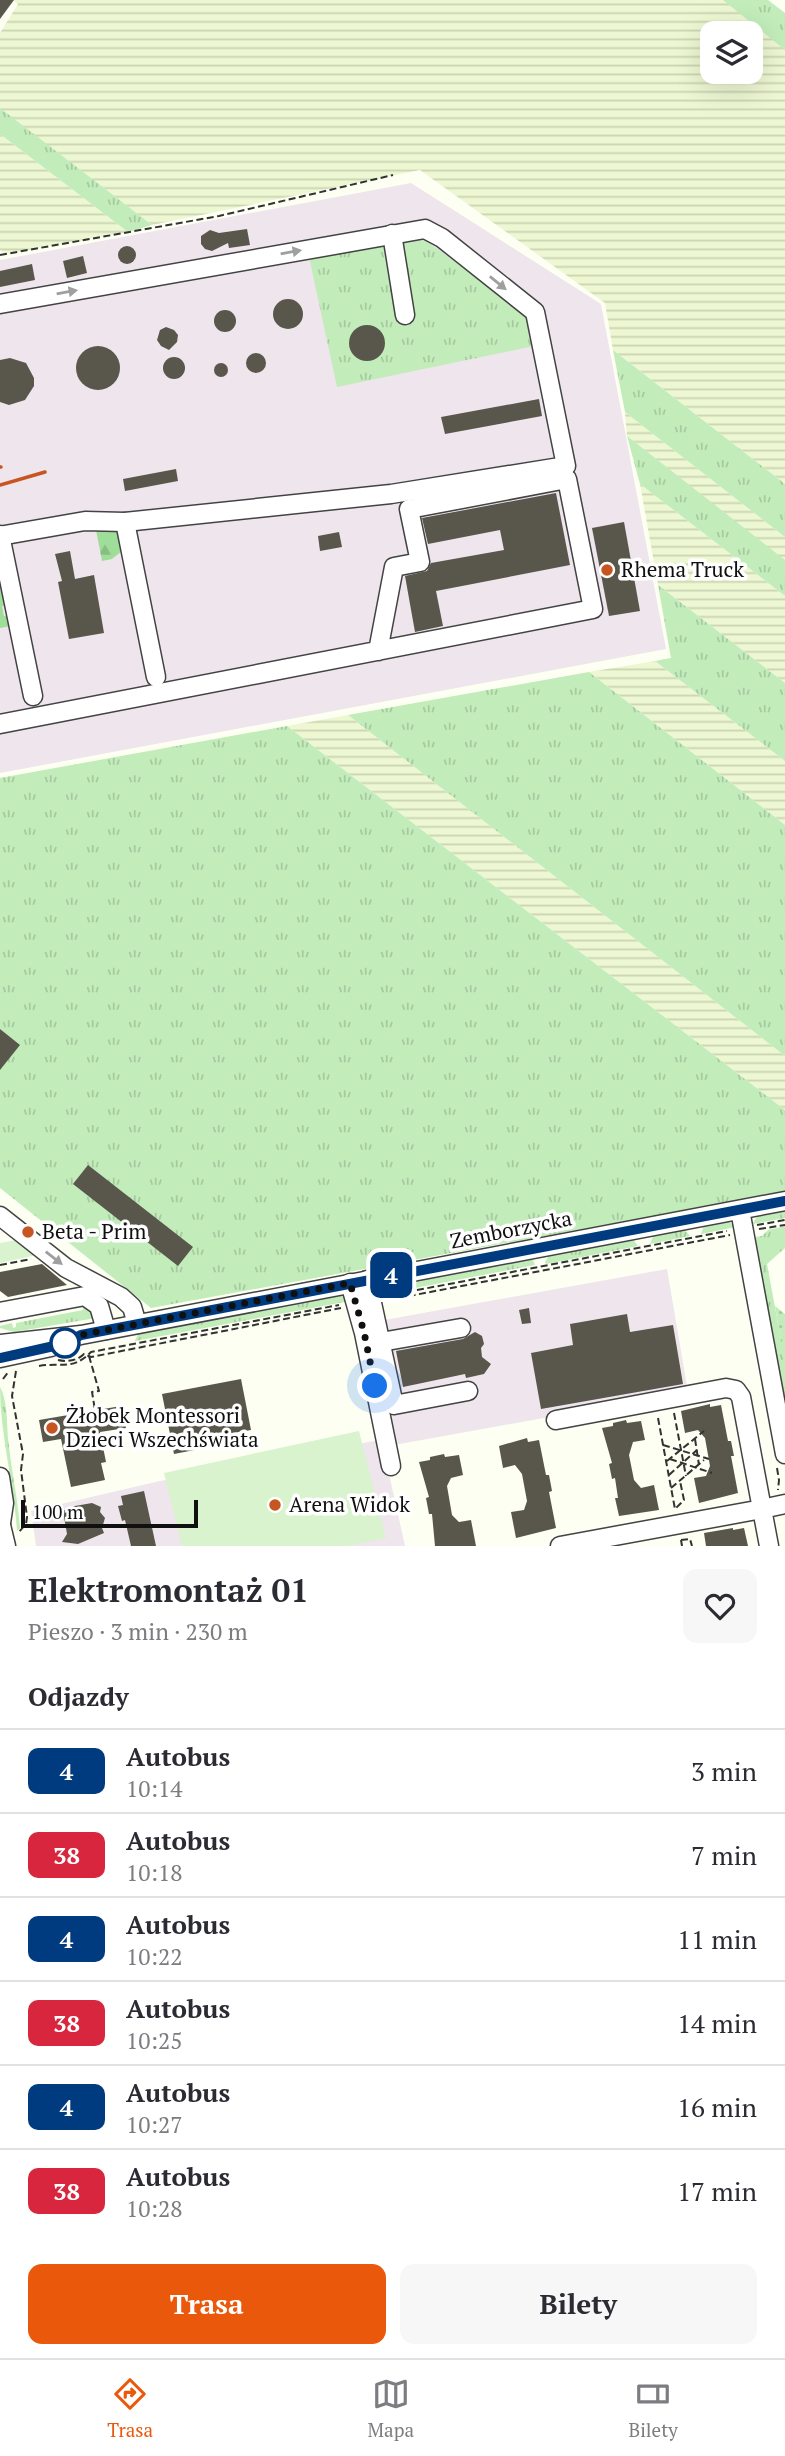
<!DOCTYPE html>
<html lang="pl">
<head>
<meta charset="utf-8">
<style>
	body { margin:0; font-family:"PT Serif",serif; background:#f7f7f7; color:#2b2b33; height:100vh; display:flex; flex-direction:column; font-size:26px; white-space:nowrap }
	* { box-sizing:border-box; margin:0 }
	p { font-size:23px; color:#7c7c81 }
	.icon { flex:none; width:38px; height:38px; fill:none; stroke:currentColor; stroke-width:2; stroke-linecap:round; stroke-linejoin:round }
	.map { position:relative; height:1546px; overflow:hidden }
	.drawer { display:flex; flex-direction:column; background:#fff; flex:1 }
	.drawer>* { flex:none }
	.badge { padding:0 14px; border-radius:10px; font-size:24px; line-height:46px }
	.buttons { position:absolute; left:700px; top:21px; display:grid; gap:14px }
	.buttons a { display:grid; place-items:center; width:63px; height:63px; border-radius:14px; background:#fff; box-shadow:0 7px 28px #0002; font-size:35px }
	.scale { position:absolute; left:21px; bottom:18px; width:177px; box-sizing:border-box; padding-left:7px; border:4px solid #101010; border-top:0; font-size:19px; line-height:24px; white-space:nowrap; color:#101010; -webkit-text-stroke:5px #fff; paint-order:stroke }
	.you { position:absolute; width:35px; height:35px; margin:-18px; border:5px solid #fff; border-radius:50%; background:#1a73e8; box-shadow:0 0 0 10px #1a73e833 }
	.map>.badge { position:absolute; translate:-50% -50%; box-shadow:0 0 0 4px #fff }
	h2 { padding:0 28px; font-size:26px; line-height:63px }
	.round { display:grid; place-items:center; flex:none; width:74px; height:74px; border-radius:14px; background:#f7f7f7 }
	.head { display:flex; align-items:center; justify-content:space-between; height:119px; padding:0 28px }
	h1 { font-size:33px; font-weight:800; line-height:52px }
	.cta { display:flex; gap:14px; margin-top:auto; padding:14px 28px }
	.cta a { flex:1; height:80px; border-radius:14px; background:#ea580c; color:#fff; font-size:28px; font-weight:800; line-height:80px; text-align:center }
	.cta a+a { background:#f7f7f7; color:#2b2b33 }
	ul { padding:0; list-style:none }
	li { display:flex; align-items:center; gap:21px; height:84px; padding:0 28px; border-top:2px solid #e1e1e2 }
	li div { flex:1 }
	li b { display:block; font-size:26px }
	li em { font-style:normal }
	li .badge { min-width:77px; font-weight:700; text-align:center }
	.tabs { display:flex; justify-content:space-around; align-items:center; height:98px; border-top:2px solid #e1e1e2; background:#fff; font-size:19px; color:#7c7c81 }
	.tabs a { display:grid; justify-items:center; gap:4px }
	.tabs .on { color:#ea580c }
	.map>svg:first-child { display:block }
	.industrial { fill:#efe5ec }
	.farmland { fill:url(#farmland-rules); fill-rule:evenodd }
	.grass { fill:url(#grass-tufts) }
	.forest { fill:url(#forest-firs) }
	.garden { fill:url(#garden-dots) }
	.pitch { fill:#d8f3cd }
	.building { fill:#59564c }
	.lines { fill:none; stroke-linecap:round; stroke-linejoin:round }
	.minor-casing { stroke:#434343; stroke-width:21 }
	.path { stroke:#323232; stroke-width:2; stroke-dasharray:7 3.5; stroke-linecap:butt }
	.minor { stroke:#fff; stroke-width:18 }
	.rail { stroke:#c75521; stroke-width:3.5 }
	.oneway { fill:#9f9f9f }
	.line-casing { stroke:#fff; stroke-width:16 }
	.line { stroke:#003b80; stroke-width:10 }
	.walk { stroke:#101010; stroke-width:7; stroke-dasharray:0 12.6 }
	.poi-dot { fill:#c75521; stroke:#fff; stroke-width:2.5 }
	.stop-dot { fill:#fff; stroke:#003b80; stroke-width:3.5 }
	.labels { text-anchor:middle; stroke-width:7; stroke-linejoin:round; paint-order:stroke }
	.poi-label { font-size:21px; fill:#101010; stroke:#fff; text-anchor:start }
	.street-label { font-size:21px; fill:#101010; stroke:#fff }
</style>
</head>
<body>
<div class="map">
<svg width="785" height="1546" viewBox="0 0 785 1546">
	<defs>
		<pattern id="farmland-rules" width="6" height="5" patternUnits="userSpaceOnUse" patternTransform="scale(1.75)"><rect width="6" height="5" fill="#edf7d2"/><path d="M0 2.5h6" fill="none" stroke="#cad3b3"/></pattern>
		<pattern id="grass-tufts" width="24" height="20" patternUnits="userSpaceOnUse" patternTransform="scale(1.75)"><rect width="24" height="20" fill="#c2ecba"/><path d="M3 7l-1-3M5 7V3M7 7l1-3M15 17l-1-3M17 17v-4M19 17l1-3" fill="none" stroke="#a6c99f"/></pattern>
		<pattern id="forest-firs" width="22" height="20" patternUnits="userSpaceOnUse" patternTransform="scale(1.75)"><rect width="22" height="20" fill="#9fde99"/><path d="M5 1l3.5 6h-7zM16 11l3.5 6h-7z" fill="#88bd83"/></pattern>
		<pattern id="garden-dots" width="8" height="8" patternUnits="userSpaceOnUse" patternTransform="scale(1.75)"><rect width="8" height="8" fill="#c2ecba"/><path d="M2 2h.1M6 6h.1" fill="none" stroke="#a6c99f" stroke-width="1.8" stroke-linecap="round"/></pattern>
	</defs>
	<rect width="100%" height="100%" fill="#fdfff3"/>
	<!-- industrial -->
	<g class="industrial">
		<path d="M411,183L601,304L666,649L0,773V260Z"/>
		<path d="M667,1269L688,1392L383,1447L405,1546H36L31,1511L160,1481L390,1438L368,1323Z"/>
	</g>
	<!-- farmland -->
	<g class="farmland">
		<path d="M13,0H729L785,42V484L613,350L605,303L420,170L152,225L0,109V33L18,4ZM712,33H751V72H712Z"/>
		<path d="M0,134L128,232L5,254L0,250Z"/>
		<path d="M625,412L785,537V563L627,436Z"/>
		<path d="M640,484L785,596V683L658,585Z"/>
		<path d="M655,661L785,761V825L589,672Z"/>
		<path d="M348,715L785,1056V1110L287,726Z"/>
	</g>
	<!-- grass -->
	<g class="grass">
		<path d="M723,0H768L785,13V50Z"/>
		<path d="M0,109V108L152,225L128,232L0,134Z"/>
		<path d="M425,240L528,315L534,346L337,387L309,257Z"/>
		<path d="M613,350L785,484V537L625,412Z"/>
		<path d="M627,436L785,560V596L640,484Z"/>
		<path d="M658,585L785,683V761L655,661L671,658Z"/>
		<path d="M589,672L785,825V1056L348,715Z"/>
		<path d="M287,726L785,1110V1192L151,1308L0,1188V778Z"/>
		<path d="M785,1208V1218L753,1224C758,1210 772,1211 785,1208Z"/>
		<path d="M728,1221L736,1227L701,1234L704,1225Z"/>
		<path d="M785,1226V1248L767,1264L785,1361V1425L772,1330L755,1237L762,1236L768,1230Z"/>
		<path d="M683,1228L690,1236L650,1244L654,1234Z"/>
		<path d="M632,1238L638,1246L546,1264L545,1262L550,1254Z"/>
		<path d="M527,1258L533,1260L535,1265L373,1296L375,1290L381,1286Z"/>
		<path d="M342,1293L347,1295L350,1301L135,1341L139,1332Z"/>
		<path d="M82,1301L86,1302L96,1318L14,1332L0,1328V1326L12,1323L13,1328L16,1327V1323L83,1310Z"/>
		<path d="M0,1387C9,1404 6,1428 9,1446C12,1474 18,1500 20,1528L17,1531C14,1483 0,1435 0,1387Z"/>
	</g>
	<!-- forest -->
	<g class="forest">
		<path d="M107,528L118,532L122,551L112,559L102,561L96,530Z"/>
		<path d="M0,559L9,605L2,606L4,616H13L12,626L0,628Z"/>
	</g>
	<!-- garden -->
	<path class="garden" d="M775,1306L785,1314V1364Z"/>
	<!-- pitch -->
	<g class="pitch">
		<path d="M22,1239L41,1254L0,1263V1243Z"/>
		<path d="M359,1431L386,1538L347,1546H182L164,1473Z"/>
	</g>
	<!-- building -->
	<g class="building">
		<path d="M0,0H14L0,19Z"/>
		<path d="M247,229L250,245L229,248L228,243L212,251L205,249L201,244V236L210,230L219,233Z"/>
		<circle cx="127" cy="255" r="9"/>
		<path d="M83,256L87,273L67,278L63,261Z"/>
		<path d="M32,264L35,280L0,287V271Z"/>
		<circle cx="288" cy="314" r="15"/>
		<circle cx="225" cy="321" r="11"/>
		<circle cx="367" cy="343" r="18"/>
		<path d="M166,327L174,330L178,335L177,342L169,350L161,346L157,340L160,330Z"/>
		<circle cx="98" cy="368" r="22"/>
		<circle cx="256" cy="363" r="10"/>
		<circle cx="174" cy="368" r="11"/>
		<path d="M10,358L26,363L34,378V386L25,400L9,405L0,402V360Z"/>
		<circle cx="221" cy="370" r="7"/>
		<path d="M539,399L542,416L445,434L441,417Z"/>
		<path d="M176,469L178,481L125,491L123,479Z"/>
		<path d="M556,493L570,565L436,591L443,626L415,632L405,576L427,571L431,563L504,550L500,530L428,544L422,518Z"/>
		<path d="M624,522L640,611L609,616L592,528Z"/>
		<path d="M339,532L342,547L320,551L318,536Z"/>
		<path d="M70,551L75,579L94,575L104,633L69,639L58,582L62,581L55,554Z"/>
		<path d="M0,1029L20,1045L0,1070Z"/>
		<path d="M88,1165L193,1247L178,1266L73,1184Z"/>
		<path d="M42,1264L67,1285L8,1297L0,1291V1272Z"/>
		<path d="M529,1308L531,1323L522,1324L519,1310Z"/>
		<path d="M627,1314L630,1332L673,1325L683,1384L541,1409L531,1353L573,1345L570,1324Z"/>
		<path d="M475,1332L482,1336L484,1344L481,1348L482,1357L491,1364L484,1374L466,1378L465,1374L403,1387L396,1351L463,1339Z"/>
		<path d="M241,1379L251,1430L208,1437L210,1447L174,1454L162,1394Z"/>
		<path d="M710,1404V1407L721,1405L728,1441H731L734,1456H731L738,1493L699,1503L694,1478L706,1476L710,1466L705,1438L698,1430L685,1433L681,1411Z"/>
		<path d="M121,1406L126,1428L100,1432L106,1462L101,1463L105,1480L71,1487L61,1439L43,1442L39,1420Z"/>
		<path d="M626,1420L627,1423L641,1421L645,1440L633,1442L629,1455L634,1480L641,1488L654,1485L659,1510L619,1516L615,1498H618L615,1478L612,1479L609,1464L612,1463L602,1428L613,1426V1423Z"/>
		<path d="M527,1438L528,1442L539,1440L546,1475H549L552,1491L549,1492L556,1528L516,1538L511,1512L524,1510L527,1501L522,1474L515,1465L503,1468L499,1446Z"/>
		<path d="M444,1454L445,1457L459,1455L463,1475L451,1478L447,1486L452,1515L459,1522L471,1520L476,1546H435L432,1514H429L426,1498L429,1497L419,1462L430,1460V1457Z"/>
		<path d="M144,1491L156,1546H131L125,1520L122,1521L118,1506L123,1505L121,1496Z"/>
		<path d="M92,1503L101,1507L100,1512L105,1518L102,1528L104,1533L78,1544L62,1542L67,1534L63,1511L75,1506Z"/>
		<path d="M733,1528V1530L744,1528L748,1546H706L704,1533Z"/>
	</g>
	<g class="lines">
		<!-- minor casing -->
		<g class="minor-casing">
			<g id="minor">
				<path d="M392,234L405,315"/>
				<path d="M0,304L425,229L442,238L535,312L566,466L391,494L125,522L85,521L0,536"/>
				<path d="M125,522L156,677"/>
				<path d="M0,535L33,696"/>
				<path d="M0,724L593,609L567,479L409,509L420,562L394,567L378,651"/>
				<path d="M740,1210L785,1454"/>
				<path d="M0,1216L66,1268L121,1297L132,1307L137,1324"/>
				<path d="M367,1280L394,1405L468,1391"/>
				<path d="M350,1283L364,1333L391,1466"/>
				<path d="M0,1312L85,1296L99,1306L106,1330"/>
				<path d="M381,1342L461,1328"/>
				<path d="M0,1344L81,1335L785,1201"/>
				<path d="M0,1358L51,1347"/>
				<path d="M556,1420L726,1388L736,1390L741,1397L762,1509L560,1546"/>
				<path d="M0,1477L4,1503L1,1523"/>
				<path d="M0,1521L6,1546"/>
				<path d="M769,1546L762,1509L785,1504"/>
			</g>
		</g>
		<!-- path -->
		<g class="path">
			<path d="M0,255L219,216L393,175"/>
			<path d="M757,1225L785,1220"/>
			<path d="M759,1229L785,1225"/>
			<path d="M0,1265L31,1259"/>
			<path d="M386,1296L727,1231"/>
			<path d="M388,1300L730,1235"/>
			<path d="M89,1356L99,1391L92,1392L95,1410"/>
			<path d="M58,1360C67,1362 77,1361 84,1354L91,1357L341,1308"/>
			<path d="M39,1366C62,1362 72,1371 91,1352L339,1305"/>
			<path d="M16,1371L12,1396L23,1454L21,1470L27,1517L26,1524L19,1532"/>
			<path d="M3,1379L9,1371"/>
			<path d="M674,1413L686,1476"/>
			<path d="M658,1418L675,1509L684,1500L680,1481"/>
			<path d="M695,1439L699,1465"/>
			<path d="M663,1445L709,1459"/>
			<path d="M670,1459L712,1473"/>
			<path d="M667,1461L704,1431"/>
			<path d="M777,1468L779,1480L778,1490"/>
			<path d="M669,1475L697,1450"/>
			<path d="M671,1488L704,1460"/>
			<path d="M681,1540L682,1546"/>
			<path d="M681,1540L690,1539L692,1546"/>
		</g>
		<!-- minor -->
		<use href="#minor" class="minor"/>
		<!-- rail -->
		<g class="rail">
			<path d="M0,467H1"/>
			<path d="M0,485L45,472"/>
		</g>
	</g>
	<!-- one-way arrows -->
	<defs><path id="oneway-solid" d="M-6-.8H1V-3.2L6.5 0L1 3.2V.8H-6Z" transform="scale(1.75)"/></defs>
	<g class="oneway">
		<use href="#oneway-solid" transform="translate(291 252) rotate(-10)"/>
		<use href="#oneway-solid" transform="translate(498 283) rotate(39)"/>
		<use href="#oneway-solid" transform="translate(67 292) rotate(-10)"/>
		<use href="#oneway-solid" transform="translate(54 1258) rotate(38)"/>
	</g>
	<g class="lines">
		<!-- line casing -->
		<g class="line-casing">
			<path id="line" d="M0,1358L63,1344L81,1335L785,1201"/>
		</g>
		<!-- line -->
		<use href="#line" class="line"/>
		<!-- walk -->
		<path class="walk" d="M65,1343L63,1344L81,1335L350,1283L364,1332L375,1386"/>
	</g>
	<!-- markers -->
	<g class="poi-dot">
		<circle cx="607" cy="570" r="7"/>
		<circle cx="28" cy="1232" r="7"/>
		<circle cx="52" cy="1428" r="7"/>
		<circle cx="275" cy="1505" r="7"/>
	</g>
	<circle class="stop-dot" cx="65" cy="1343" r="14"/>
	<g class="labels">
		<!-- poi labels -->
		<g class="poi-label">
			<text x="621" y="577">Rhema Truck</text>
			<text x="42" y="1239">Beta - Prim</text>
			<text x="66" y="1423">Żłobek Montessori<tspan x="66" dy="24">Dzieci Wszechświata</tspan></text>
			<text x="289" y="1512">Arena Widok</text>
		</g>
		<!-- street labels -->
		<g class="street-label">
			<text transform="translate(511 1230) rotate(-11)" y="7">Zemborzycka</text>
		</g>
	</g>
</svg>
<div class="buttons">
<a><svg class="icon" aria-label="layers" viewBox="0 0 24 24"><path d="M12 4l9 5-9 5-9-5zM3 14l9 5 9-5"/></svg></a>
</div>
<div class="scale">100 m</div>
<div class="you" style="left:375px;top:1386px"></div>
<b class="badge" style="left:391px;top:1275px;background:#003b80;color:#fff">4</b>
</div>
<section class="drawer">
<div class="head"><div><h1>Elektromontaż 01</h1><p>Pieszo · 3 min · 230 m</p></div><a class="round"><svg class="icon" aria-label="heart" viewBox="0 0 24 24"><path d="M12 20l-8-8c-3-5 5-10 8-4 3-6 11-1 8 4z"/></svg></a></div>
<h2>Odjazdy</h2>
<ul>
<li><span class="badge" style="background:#003b80;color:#fff">4</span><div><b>Autobus</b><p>10:14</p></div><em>3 min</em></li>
<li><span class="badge" style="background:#d7263d;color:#fff">38</span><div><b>Autobus</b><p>10:18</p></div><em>7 min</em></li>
<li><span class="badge" style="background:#003b80;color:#fff">4</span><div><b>Autobus</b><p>10:22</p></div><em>11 min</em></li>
<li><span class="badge" style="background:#d7263d;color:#fff">38</span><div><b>Autobus</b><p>10:25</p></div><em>14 min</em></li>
<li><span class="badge" style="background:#003b80;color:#fff">4</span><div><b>Autobus</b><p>10:27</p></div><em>16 min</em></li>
<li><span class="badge" style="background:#d7263d;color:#fff">38</span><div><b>Autobus</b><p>10:28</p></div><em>17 min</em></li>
</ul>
<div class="cta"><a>Trasa</a><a>Bilety</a></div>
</section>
<nav class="tabs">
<a class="on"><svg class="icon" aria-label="directions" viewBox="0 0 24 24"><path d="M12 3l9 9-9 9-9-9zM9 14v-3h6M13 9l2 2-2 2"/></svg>Trasa</a>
<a><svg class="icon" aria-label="map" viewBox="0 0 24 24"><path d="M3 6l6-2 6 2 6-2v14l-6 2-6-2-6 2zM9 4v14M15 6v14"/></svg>Mapa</a>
<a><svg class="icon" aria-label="tickets" viewBox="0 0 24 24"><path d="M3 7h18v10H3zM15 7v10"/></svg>Bilety</a>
</nav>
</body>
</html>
